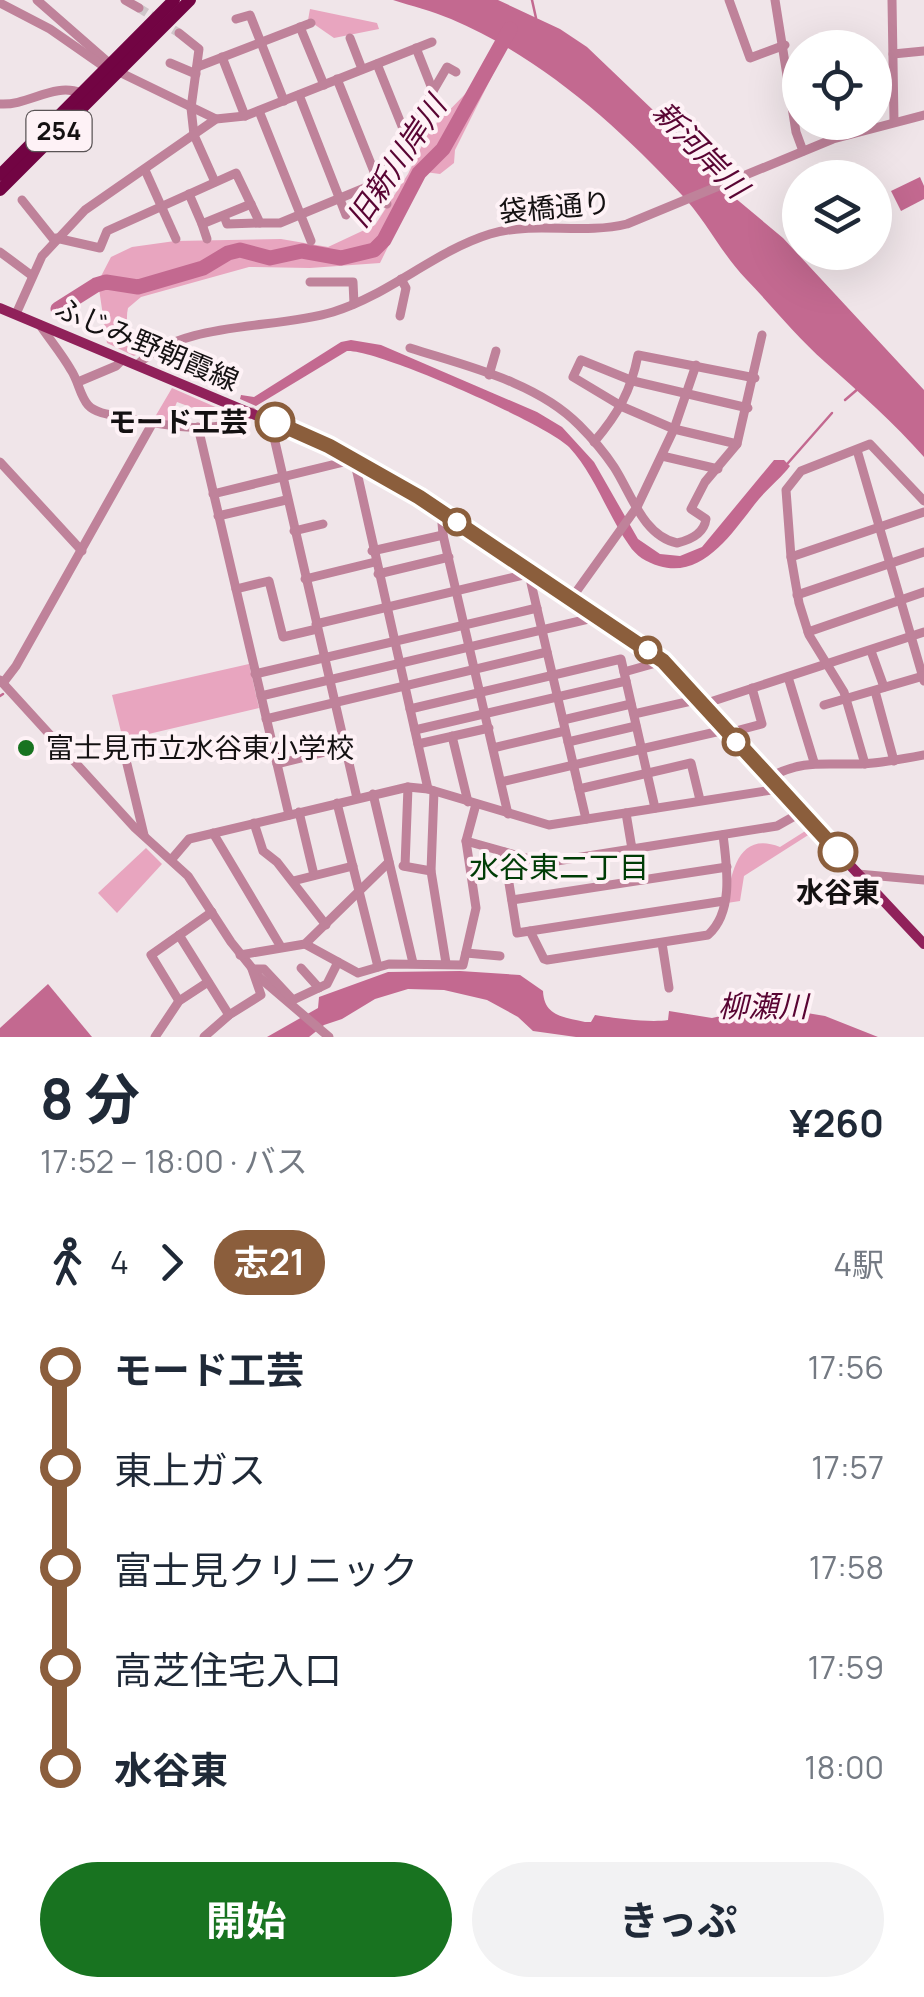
<!DOCTYPE html>
<html lang="ja">
<head>
<meta charset="utf-8">
<style>
	body { margin:0; font-family:Manrope,"Noto Sans JP",sans-serif; background:#f2f2f3; color:#1f2937; height:100vh; display:flex; flex-direction:column; font-size:38px; white-space:nowrap }
	* { box-sizing:border-box; margin:0 }
	p { font-size:32px; color:#747a83 }
	.icon { flex:none; width:55px; height:55px; fill:none; stroke:currentColor; stroke-width:2; stroke-linecap:round; stroke-linejoin:round }
	.map { position:relative; height:1037px; overflow:hidden }
	.details { display:flex; flex-direction:column; background:#fff; flex:1 }
	.details>* { flex:none }
	.badge { padding:0 20px; border-radius:32px; font-size:35px; line-height:65px }
	.tools { position:absolute; left:782px; top:30px; display:grid; gap:20px }
	.tools a { display:grid; place-items:center; width:110px; height:110px; border-radius:50%; background:#fff; box-shadow:0 10px 40px #0002; font-size:50px }
	.map>.badge { position:absolute; translate:-50% -50%; box-shadow:0 0 0 5px #fff }
	.legs { display:flex; align-items:center; gap:15px; height:110px; padding:0 40px; font-size:32px }
	.legs p { margin-inline-start:auto }
	.summary { display:flex; align-items:center; justify-content:space-between; height:170px; padding:0 40px }
	h1 { font-size:55px; font-weight:700; line-height:75px }
	.primary-button { display:flex; gap:20px; margin-top:auto; padding:20px 40px }
	.primary-button a { flex:1; height:115px; border-radius:60px; background:#187320; color:#fff; font-size:40px; font-weight:700; line-height:115px; text-align:center }
	.primary-button a+a { background:#f2f2f3; color:#1f2937 }
	ul { padding:0 40px; list-style:none }
	li { display:flex; align-items:center; gap:35px; height:100px; font-size:38px }
	li i { display:grid; place-items:center; width:15px; height:100%; margin:0 12px; background:currentColor }
	li i::after { content:''; width:25px; height:25px; margin:-12px; border:8px solid; border-radius:50%; background:#fff }
	li p { margin-inline-start:auto }
	li:first-child i { background:linear-gradient(#0000 50%,currentColor 0) }
	li:last-child i { background:linear-gradient(currentColor 50%,#0000 0) }
	.map>svg:first-child { display:block }
	.green { fill:#e8a5bf }
	.water { fill:#c36990 }
	.lines { fill:none; stroke-linecap:round; stroke-linejoin:round }
	.stream { stroke:#c36990; stroke-width:2.5 }
	.river { stroke:#c36990; stroke-width:15 }
	.minor-tunnel { stroke:#cfc5c9; stroke-width:9; stroke-dasharray:9 4.5; stroke-linecap:butt }
	.minor { stroke:#bf829a; stroke-width:9 }
	.major { stroke:#90215a; stroke-width:10 }
	.highway { stroke:#720443; stroke-width:12 }
	.line-1-casing { stroke:#fff; stroke-width:22 }
	.line-1 { stroke:#8b5e3c; stroke-width:15 }
	.stop-1-dot { fill:#fff; stroke:#8b5e3c; stroke-width:5 }
	.poi-dot { fill:#187320; stroke:#fef2f6; stroke-width:4 }
	.labels { text-anchor:middle; stroke-width:8; stroke-linejoin:round; paint-order:stroke }
	.shield { fill:#fef2f6; stroke:#5a5456; stroke-width:2.5 }
	.shield-label { font-size:25px; font-weight:bold; fill:#141112 }
	.street-label { font-size:28px; fill:#141112; stroke:#fef2f6 }
	.stop-label { font-size:28px; font-weight:bold; fill:#141112; stroke:#fef2f6; text-anchor:end }
	.poi-label { font-size:28px; fill:#141112; stroke:#fef2f6; text-anchor:start }
	.water-label { font-size:30px; font-style:italic; fill:#590433; stroke:#fef2f6 }
	.neighbourhood-label { font-size:30px; fill:#003c06; stroke:#fef2f6 }
</style>
</head>
<body>
<div class="map">
<svg width="924" height="1037" viewBox="0 0 924 1037">
	<rect width="100%" height="100%" fill="#f0e5e9"/>
	<!-- green -->
	<g class="green">
		<path d="M310,9L377,23L379,29L334,38L308,20Z"/>
		<path d="M485,59L497,66L455,150L454,163L440,174L425,172L380,263L310,268L249,267L141,297L128,308C124,326 132,338 142,352L134,356L107,343L98,282L111,257L132,247L175,241L281,239L328,247L375,225L408,174L429,131L472,87Z"/>
		<path d="M172,388L236,416L222,419L177,402L168,423L152,422Z"/>
		<path d="M249,664L259,708L123,740L112,695Z"/>
		<path d="M810,828L813,832L744,876L740,901L727,903C731,871 739,831 780,847Z"/>
		<path d="M146,848L162,864L117,913L98,893Z"/>
	</g>
	<!-- water -->
	<g class="water">
		<path d="M393,0H498L560,29L587,47L676,132L734,197L783,238L924,390V457C893,422 860,393 825,362C797,337 772,306 746,279C721,253 706,220 681,194C617,125 539,56 451,19C432,11 412,6 393,0Z"/>
		<path d="M920,177L924,186V199L901,211L891,191Z"/>
		<path d="M351,340L381,345L537,412L562,427L594,462L638,539L660,554L680,556L702,547L774,460H784L790,466C782,477 769,487 759,499C735,528 705,580 659,566C646,562 636,556 629,545C607,514 595,475 569,447C546,424 378,349 347,351L256,406L240,399L241,395L254,397L341,342Z"/>
		<path d="M460,971L520,975L543,991C544,1016 563,1017 585,1022H591L595,1015C613,1018 650,1023 668,1020L669,1011L712,1018L765,1006L825,1016L878,1037H576L533,1031L518,1017L487,1000L444,990L408,989L375,999L342,1019L324,1025L309,1037H267L318,1008L319,997L388,972Z"/>
		<path d="M48,984L92,1037H0V1028Z"/>
	</g>
	<g class="lines">
		<!-- stream -->
		<g class="stream">
			<path d="M532,0L536,18"/>
			<path d="M845,400L859,388"/>
			<path d="M788,463L832,413"/>
			<path d="M0,696L3,694"/>
		</g>
		<!-- river -->
		<path class="river" d="M58,309L96,285L106,282L138,287L203,268L228,253L240,250L270,258L302,251L341,258L374,250L384,240L419,173L443,149L510,29"/>
		<!-- minor-tunnel -->
		<path class="minor-tunnel" d="M139,8L179,33"/>
		<!-- minor -->
		<g class="minor">
			<path d="M37,0L110,64"/>
			<path d="M125,0L139,8"/>
			<path d="M729,0L750,58L785,45"/>
			<path d="M775,0L796,132L803,151"/>
			<path d="M892,0L894,121"/>
			<path d="M0,3L50,29L106,68"/>
			<path d="M236,19L250,15L284,101"/>
			<path d="M300,27L324,85"/>
			<path d="M179,33L199,49L191,108L194,135L215,182"/>
			<path d="M350,38L362,69"/>
			<path d="M893,54L924,51"/>
			<path d="M222,57L245,116"/>
			<path d="M170,63L196,74"/>
			<path d="M377,64L406,136"/>
			<path d="M197,67L311,23"/>
			<path d="M115,70L216,119"/>
			<path d="M337,79L387,204"/>
			<path d="M433,91L447,67L456,72"/>
			<path d="M299,95L346,215"/>
			<path d="M0,104C28,106 54,82 81,93"/>
			<path d="M259,111L311,241"/>
			<path d="M145,170L176,239"/>
			<path d="M189,194L202,224L251,204"/>
			<path d="M22,200L54,240"/>
			<path d="M224,216L227,224L260,223"/>
			<path d="M202,224L207,239"/>
			<path d="M56,238L100,248L107,231L236,173L260,223H280L379,182L433,91L416,48"/>
			<path d="M0,252L31,275"/>
			<path d="M310,282H353L354,304"/>
			<path d="M16,314L42,256L85,210L216,119L245,116L432,42"/>
			<path d="M400,316L406,288L401,279"/>
			<path d="M40,325C50,340 62,354 71,370C78,380 80,396 88,405C96,414 113,415 124,417C158,424 224,439 252,412"/>
			<path d="M410,348C466,366 537,382 579,425C592,438 604,452 614,467C631,493 643,536 677,543C690,540 704,534 706,519L691,509L705,482L737,444L762,335"/>
			<path d="M137,365C184,320 274,330 333,312C389,295 435,251 490,234C534,221 582,235 627,224L833,139L924,115"/>
			<path d="M489,375L496,351"/>
			<path d="M78,382L116,366L123,359"/>
			<path d="M270,420L357,798"/>
			<path d="M198,427L289,815"/>
			<path d="M594,442C618,414 631,391 638,355L755,378"/>
			<path d="M737,444L674,429L623,407L573,377L581,360L633,381L748,408"/>
			<path d="M857,450L924,681"/>
			<path d="M662,456L718,469"/>
			<path d="M354,459L428,789"/>
			<path d="M0,462L82,551"/>
			<path d="M213,494L344,462L351,457"/>
			<path d="M441,511L443,535L508,814"/>
			<path d="M218,516L286,500"/>
			<path d="M294,531L323,524"/>
			<path d="M372,551L443,535"/>
			<path d="M791,557L924,512"/>
			<path d="M378,574L449,557"/>
			<path d="M305,579L375,562"/>
			<path d="M236,589L269,581L283,637L317,629"/>
			<path d="M797,595L924,552"/>
			<path d="M571,599L637,507L674,429L696,365"/>
			<path d="M316,624L532,573L531,583L586,819"/>
			<path d="M808,632L924,592"/>
			<path d="M871,651L884,687"/>
			<path d="M624,672L663,661"/>
			<path d="M255,674L537,608"/>
			<path d="M788,677L814,762"/>
			<path d="M0,680L135,828L188,876L231,942L260,978L329,1037"/>
			<path d="M3,683L16,666L152,424"/>
			<path d="M875,691L894,761"/>
			<path d="M261,696L597,617"/>
			<path d="M704,704L924,632"/>
			<path d="M824,705L923,676"/>
			<path d="M410,709L621,659L655,808"/>
			<path d="M634,714L700,699"/>
			<path d="M266,719L547,652"/>
			<path d="M563,720L631,704"/>
			<path d="M415,730L626,681"/>
			<path d="M728,733L762,724L752,688"/>
			<path d="M452,736L468,802"/>
			<path d="M568,742L636,726"/>
			<path d="M418,744L489,728"/>
			<path d="M493,748L565,731"/>
			<path d="M641,749L725,730"/>
			<path d="M127,764L144,835"/>
			<path d="M277,764L345,747"/>
			<path d="M865,764L844,692L809,635L799,603L791,557L786,490L801,471L870,444L924,501"/>
			<path d="M768,778C803,759 824,765 861,764C882,763 903,759 924,755"/>
			<path d="M501,782L642,749"/>
			<path d="M579,789L691,763L700,800"/>
			<path d="M434,791L431,871L446,963"/>
			<path d="M373,794L413,963"/>
			<path d="M337,803L378,967"/>
			<path d="M299,812L314,875"/>
			<path d="M626,813L632,849L777,826L800,813"/>
			<path d="M254,823L263,851L277,862L326,925"/>
			<path d="M213,833L281,947"/>
			<path d="M466,841L544,863L632,849"/>
			<path d="M504,852L517,933L724,901"/>
			<path d="M171,860L189,839L408,787L428,789L549,825L778,789"/>
			<path d="M403,866L431,871"/>
			<path d="M405,866L408,787"/>
			<path d="M858,874L924,880"/>
			<path d="M293,881L353,866"/>
			<path d="M512,900L727,867"/>
			<path d="M530,931L544,959L547,960L708,935C734,912 727,867 723,835"/>
			<path d="M179,935L229,1015"/>
			<path d="M662,943L669,988"/>
			<path d="M305,944L358,973L389,964L463,965L476,908L466,841L476,804"/>
			<path d="M466,953L500,956"/>
			<path d="M240,955L305,944L389,862"/>
			<path d="M301,968L319,988"/>
			<path d="M179,1001L151,955L212,912"/>
			<path d="M155,1037L179,1001L208,982"/>
			<path d="M204,1037L229,1015L261,995L252,969H264L293,1000L327,984L338,962"/>
		</g>
		<!-- major -->
		<path class="major" d="M0,308L329,446L419,497L654,654L686,684L771,781L924,944"/>
		<!-- highway -->
		<g class="highway">
			<path d="M0,175L174,0"/>
			<path d="M0,190L190,0"/>
		</g>
	</g>
	<g class="lines">
		<!-- line-1 casing -->
		<g class="line-1-casing">
			<path id="line-1" d="M275,422L329,446L419,497L663,661L838,852"/>
		</g>
		<!-- line-1 -->
		<use href="#line-1" class="line-1"/>
	</g>
	<!-- markers -->
	<g class="stop-1-dot">
		<circle cx="275" cy="422" r="18"/>
		<circle cx="457" cy="522" r="12"/>
		<circle cx="648" cy="650" r="12"/>
		<circle cx="736" cy="742" r="12"/>
		<circle cx="838" cy="852" r="18"/>
	</g>
	<circle class="poi-dot" cx="26" cy="748" r="10"/>
	<g class="labels">
		<!-- shield labels -->
		<rect class="shield" x="26.5" y="111" width="65" height="40" rx="8"/>
		<g class="shield-label">
			<text x="59" y="140">254</text>
		</g>
		<!-- street labels -->
		<g class="street-label">
			<text transform="translate(555 207) rotate(-5)" y="10">袋橋通り</text>
			<text transform="translate(147 344) rotate(23)" y="10">ふじみ野朝霞線</text>
		</g>
		<!-- stop labels -->
		<g class="stop-label">
			<text x="248" y="432">モード工芸</text>
			<text x="838" y="902" text-anchor="middle">水谷東</text>
		</g>
		<!-- poi labels -->
		<g class="poi-label">
			<text x="46" y="758">富士見市立水谷東小学校</text>
		</g>
		<!-- water labels -->
		<g class="water-label">
			<text transform="translate(700 150) rotate(46)" y="10">新河岸川</text>
			<text transform="translate(397 162) rotate(-56)" y="10">旧新川岸川</text>
			<text x="763" y="1017">柳瀬川</text>
		</g>
		<!-- neighbourhood labels -->
		<g class="neighbourhood-label">
			<text x="559" y="878">水谷東二丁目</text>
		</g>
	</g>
</svg>
<div class="tools">
<a><svg class="icon" aria-label="locate" viewBox="0 0 24 24"><circle cx="12" cy="12" r="6"/><path d="M12 2v4M12 18v4M2 12h4M18 12h4"/></svg></a>
<a><svg class="icon" aria-label="layers" viewBox="0 0 24 24"><path d="M12 4l9 5-9 5-9-5zM3 14l9 5 9-5"/></svg></a>
</div>
</div>
<section class="details">
<div class="summary"><div><h1>8 分</h1><p>17:52 – 18:00 · バス</p></div><b>¥260</b></div>
<div class="legs"><svg class="icon" aria-label="walk" viewBox="0 0 24 24"><circle cx="13" cy="4" r="2"/><path d="M13 8l-2 6 4 7M11 14l-3 7M7 12l3-4h3l4 4"/></svg>4<svg class="icon" aria-label="forward" viewBox="0 0 24 24"><path d="M9 5l7 7-7 7"/></svg><b class="badge" style="background:#8b5e3c;color:#fff">志21</b><p>4駅</p></div>
<ul>
<li><i style="color:#8b5e3c"></i><b>モード工芸</b><p>17:56</p></li>
<li><i style="color:#8b5e3c"></i><span>東上ガス</span><p>17:57</p></li>
<li><i style="color:#8b5e3c"></i><span>富士見クリニック</span><p>17:58</p></li>
<li><i style="color:#8b5e3c"></i><span>高芝住宅入口</span><p>17:59</p></li>
<li><i style="color:#8b5e3c"></i><b>水谷東</b><p>18:00</p></li>
</ul>
<div class="primary-button"><a>開始</a><a>きっぷ</a></div>
</section>
</body>
</html>
